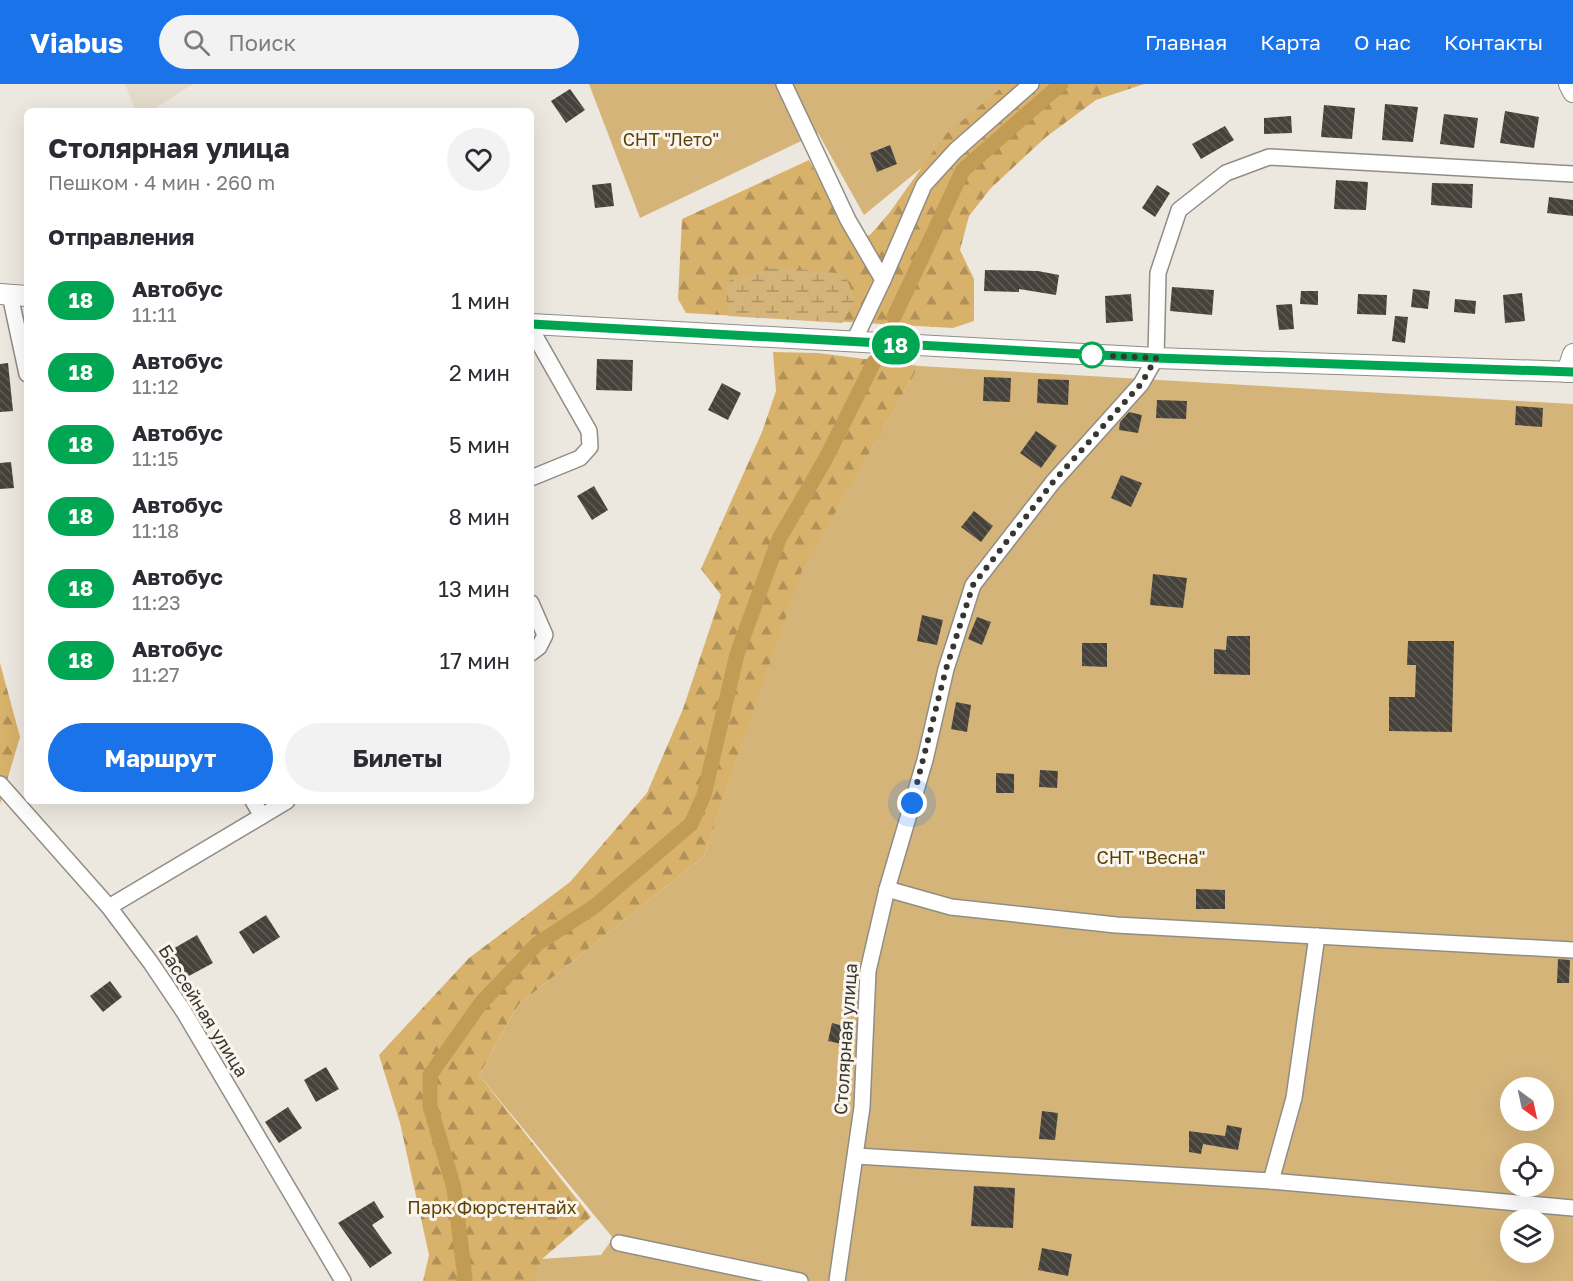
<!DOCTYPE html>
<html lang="ru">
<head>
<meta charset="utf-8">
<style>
	body { margin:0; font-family:"Golos Text",sans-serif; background:#f2f2f3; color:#2b2b33; height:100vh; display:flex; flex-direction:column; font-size:22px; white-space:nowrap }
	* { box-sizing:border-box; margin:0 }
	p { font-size:20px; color:#7c7c81 }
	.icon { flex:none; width:33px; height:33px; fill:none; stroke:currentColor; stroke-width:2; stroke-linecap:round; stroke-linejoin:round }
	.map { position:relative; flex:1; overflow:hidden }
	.sheet { position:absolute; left:24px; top:24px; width:510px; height:696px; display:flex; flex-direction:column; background:#fff; border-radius:9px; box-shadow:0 6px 24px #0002 }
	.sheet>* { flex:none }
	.badge { padding:0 12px; border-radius:20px; font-size:21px; line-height:39px }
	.needle { width:39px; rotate:147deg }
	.tools { position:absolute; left:1500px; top:993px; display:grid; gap:12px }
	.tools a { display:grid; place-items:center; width:54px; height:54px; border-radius:50%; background:#fff; box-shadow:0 6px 24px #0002; font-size:30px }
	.you { position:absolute; width:30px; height:30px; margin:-15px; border:4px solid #fff; border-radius:50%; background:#1a73e8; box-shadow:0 0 0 9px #1a73e833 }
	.map>.badge { position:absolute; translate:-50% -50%; box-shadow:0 0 0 3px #fff }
	h2 { padding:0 24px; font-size:22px; line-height:54px }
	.round { display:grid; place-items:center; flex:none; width:63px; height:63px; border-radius:32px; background:#f2f2f3 }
	.overview { display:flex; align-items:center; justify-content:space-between; height:102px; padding:0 24px }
	h1 { font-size:28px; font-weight:700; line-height:45px }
	.action { display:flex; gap:12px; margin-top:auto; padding:12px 24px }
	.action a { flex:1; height:69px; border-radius:36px; background:#1a73e8; color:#fff; font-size:24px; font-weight:700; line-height:69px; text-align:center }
	.action a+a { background:#f2f2f3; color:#2b2b33 }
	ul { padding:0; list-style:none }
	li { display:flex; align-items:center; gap:18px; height:72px; padding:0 24px }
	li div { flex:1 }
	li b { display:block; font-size:22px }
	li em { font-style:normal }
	li .badge { min-width:66px; font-weight:700; text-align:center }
	header { display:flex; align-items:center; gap:36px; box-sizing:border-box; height:84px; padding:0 30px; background:#1a73e8; color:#fff }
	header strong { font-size:28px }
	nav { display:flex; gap:33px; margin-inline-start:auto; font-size:21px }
	.search { width:420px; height:54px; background:#f2f2f3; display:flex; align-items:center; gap:15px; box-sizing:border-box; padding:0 21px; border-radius:33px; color:#7c7c81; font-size:22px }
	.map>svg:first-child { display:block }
	.built { fill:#e4dbcc }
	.green { fill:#d5b47a; fill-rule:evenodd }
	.forest { fill:url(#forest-firs) }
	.wetland { fill:url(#wetland-marsh) }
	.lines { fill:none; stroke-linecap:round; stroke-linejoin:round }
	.canal { stroke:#c29b54; stroke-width:15 }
	.building { fill:url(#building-back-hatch) }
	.street-casing { stroke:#918d85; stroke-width:18 }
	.secondary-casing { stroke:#918d85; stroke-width:22 }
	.street { stroke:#fff; stroke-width:15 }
	.secondary { stroke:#fff; stroke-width:20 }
	.line-casing { stroke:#fff; stroke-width:14 }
	.line { stroke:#00a651; stroke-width:9 }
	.walk { stroke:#383633; stroke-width:6; stroke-dasharray:0 10.8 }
	.stop-dot { fill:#fff; stroke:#00a651; stroke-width:3 }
	.labels { text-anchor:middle; stroke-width:6; stroke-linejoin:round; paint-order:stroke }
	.park-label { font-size:18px; fill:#5c4206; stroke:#faf5ed }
	.street-label { font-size:18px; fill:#383633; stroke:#faf5ed }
</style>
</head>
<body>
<header>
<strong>Viabus</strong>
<div class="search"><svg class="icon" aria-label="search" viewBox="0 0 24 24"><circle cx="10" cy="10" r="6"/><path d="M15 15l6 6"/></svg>Поиск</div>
<nav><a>Главная</a><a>Карта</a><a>О нас</a><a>Контакты</a></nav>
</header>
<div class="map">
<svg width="1573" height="1197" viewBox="0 0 1573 1197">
	<defs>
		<pattern id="forest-firs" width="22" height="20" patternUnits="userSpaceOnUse" patternTransform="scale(1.5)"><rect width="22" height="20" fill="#d8b16a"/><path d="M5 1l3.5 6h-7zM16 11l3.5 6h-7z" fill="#b09158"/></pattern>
		<pattern id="wetland-marsh" width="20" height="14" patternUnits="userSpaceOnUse" patternTransform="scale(1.5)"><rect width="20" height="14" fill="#d5b47a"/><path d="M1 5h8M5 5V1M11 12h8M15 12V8" fill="none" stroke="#ae9365"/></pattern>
		<pattern id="building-back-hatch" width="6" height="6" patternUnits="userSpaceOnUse" patternTransform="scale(1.5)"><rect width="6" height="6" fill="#46423b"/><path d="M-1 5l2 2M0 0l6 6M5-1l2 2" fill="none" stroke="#5f5c56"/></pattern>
	</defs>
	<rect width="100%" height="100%" fill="#ede8df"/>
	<!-- built -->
	<path class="built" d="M125,0H193L151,27H136Z"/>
	<!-- green -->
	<g class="green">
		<path d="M589,0H1024L864,131L818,49L640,134Z"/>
		<path d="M919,282L1573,320V1197H531L540,1175L601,1171L613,1154L479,991L518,921L704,772L800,490ZM1510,1004H1544V1036H1510ZM1510,1070H1544V1102H1510ZM1510,1136H1544V1168H1510Z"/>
	</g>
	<!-- forest -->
	<g class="forest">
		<path d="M1006,0H1144L1096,16L1046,53L991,104L969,132L960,166L974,195V237L953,244L686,229L678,215L682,135L809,76L852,154L870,151L890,128L945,51Z"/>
		<path d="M773,268L818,269L919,282L801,489L704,772L518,921L479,991L591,1133L542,1175L532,1197H423L429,1171L400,1039L379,971L469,874L570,798L647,709L683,625L721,511L701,485L762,348L776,307Z"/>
		<path d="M0,579L20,653L0,720Z"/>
	</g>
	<!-- wetland -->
	<path class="wetland" d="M778,183L845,190L855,216L842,239L728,232L725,198Z"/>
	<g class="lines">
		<!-- canal -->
		<g class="canal">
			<path d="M894,233L963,86L1061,0"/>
			<path d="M463,1197L465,1194L454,1104L430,1022V991L481,919L537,860L595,822L691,740L704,711L737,570L779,455L825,376L874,278"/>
		</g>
	</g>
	<!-- building -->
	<g class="building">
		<path d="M570,5L585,26L566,39L551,17Z"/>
		<path d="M1385,20L1418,23L1413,58L1382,56Z"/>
		<path d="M1324,21L1355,24L1352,55L1321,53Z"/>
		<path d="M1505,27L1539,33L1534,64L1500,59Z"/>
		<path d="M1444,30L1478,34L1474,64L1440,60Z"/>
		<path d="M1291,32L1292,49L1264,50V34Z"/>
		<path d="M1225,42L1234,56L1201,75L1192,60Z"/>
		<path d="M890,61L897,80L877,88L870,69Z"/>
		<path d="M1336,96L1368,98L1366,126L1334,125Z"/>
		<path d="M611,99L614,122L595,124L592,101Z"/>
		<path d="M1432,99L1473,100L1472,124L1431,121Z"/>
		<path d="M1157,101L1170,109L1155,133L1142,124Z"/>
		<path d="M1549,113L1573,116V132L1547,129Z"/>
		<path d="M985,186L1038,187L1059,191L1056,211L1019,205V208L984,207Z"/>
		<path d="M1172,203L1214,206L1212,231L1170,227Z"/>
		<path d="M1413,205L1430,207L1428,225L1411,223Z"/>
		<path d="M1301,207H1318V221L1300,220Z"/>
		<path d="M1522,209L1525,237L1505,239L1503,211Z"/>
		<path d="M1131,210L1133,237L1106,239L1105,212Z"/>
		<path d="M1358,210L1387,211L1386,231L1357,230Z"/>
		<path d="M1455,215L1476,217L1475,230L1454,228Z"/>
		<path d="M1292,220L1294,245L1279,246L1276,221Z"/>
		<path d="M1395,232L1408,233L1405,259L1392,257Z"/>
		<path d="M597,275L633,276L632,307L596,306Z"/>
		<path d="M8,279L13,327L0,328V280Z"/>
		<path d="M984,293L1011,294L1010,318L983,317Z"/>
		<path d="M1038,295L1069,296L1068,321L1037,319Z"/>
		<path d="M722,299L741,309L728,336L708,326Z"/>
		<path d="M1157,316L1187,317L1186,335L1156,334Z"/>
		<path d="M1516,322L1543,324L1542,343L1515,341Z"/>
		<path d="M1129,328L1142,331L1138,349L1119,346L1120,338Z"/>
		<path d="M1036,347L1057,362L1041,384L1020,369Z"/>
		<path d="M11,378L14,404L0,405V379Z"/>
		<path d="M1121,391L1142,399L1131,423L1111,414Z"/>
		<path d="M594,402L608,426L592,436L577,412Z"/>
		<path d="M974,427L993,442L981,458L961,443Z"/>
		<path d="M1153,490L1187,494L1183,524L1150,521Z"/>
		<path d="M922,531L943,536L937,561L917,557Z"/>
		<path d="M977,533L991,538L982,561L968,555Z"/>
		<path d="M1227,552H1250V591L1214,590V565L1226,566Z"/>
		<path d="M1408,557H1454L1452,648L1389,647V613H1415L1416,581H1407Z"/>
		<path d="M1082,559H1107V583L1082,582Z"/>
		<path d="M956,618L971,621L967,648L951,645Z"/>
		<path d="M1040,686L1058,687L1057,704L1039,703Z"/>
		<path d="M996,689L1014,690V709H996Z"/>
		<path d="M1196,805L1225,806V825H1196Z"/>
		<path d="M266,831L280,853L253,870L239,848Z"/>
		<path d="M197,851L213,879L187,893L171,866Z"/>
		<path d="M1558,875L1570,876L1569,899H1557Z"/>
		<path d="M110,897L122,913L103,928L90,912Z"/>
		<path d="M832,939L855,945L851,962L828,957Z"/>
		<path d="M326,983L339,1005L316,1018L304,996Z"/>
		<path d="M288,1023L302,1044L279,1059L265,1038Z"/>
		<path d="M1042,1027L1058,1029L1055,1056L1039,1055Z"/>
		<path d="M1227,1041L1242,1044L1238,1066L1203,1060L1201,1070L1189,1068V1047L1225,1052Z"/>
		<path d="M974,1102L1015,1104L1013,1144L971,1142Z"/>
		<path d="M374,1117L384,1133L372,1141L392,1169L370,1184L338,1139Z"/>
		<path d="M1042,1164L1072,1170L1068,1192L1038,1186Z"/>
	</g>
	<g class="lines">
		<!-- street casing -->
		<g class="street-casing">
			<g id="street">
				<path d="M784,0L848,136L883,196L853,259"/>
				<path d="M883,196L924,101L955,67L1031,0"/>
				<path d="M10,211L27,290"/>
				<path d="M531,245L589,347L590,363L580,374L531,394"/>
				<path d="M531,519L545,551L539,563L531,569"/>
				<path d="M0,700L109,823L151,879L184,928L343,1197"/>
				<path d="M253,717L262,732"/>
				<path d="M887,805L951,823L1116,841L1573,866"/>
				<path d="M109,823L287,717"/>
				<path d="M856,1072L1271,1097L1573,1124"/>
				<path d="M1271,1097L1294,1014L1317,852"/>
				<path d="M619,1159L800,1197"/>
				<path d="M837,1197L862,1023L868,887L887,805L925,676L946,585L973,501L1053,398L1141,300L1156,274L1158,189L1179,126L1226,89L1269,73L1573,90"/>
			</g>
		</g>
		<!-- secondary casing -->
		<g class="secondary-casing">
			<g id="secondary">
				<path d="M1569,0L1573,8"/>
				<path d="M0,210L27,212"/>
				<path d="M531,240L1156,274L1573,288"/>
				<path d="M1567,288L1573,270"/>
			</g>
		</g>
		<!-- street -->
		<use href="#street" class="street"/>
		<!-- secondary -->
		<use href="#secondary" class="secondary"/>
	</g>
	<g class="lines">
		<!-- line casing -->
		<g class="line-casing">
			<path id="line" d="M531,240L1156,274L1573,288"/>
		</g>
		<!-- line -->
		<use href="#line" class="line"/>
		<!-- walk -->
		<path class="walk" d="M912,719L946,585L973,501L1053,398L1141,300L1156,274L1092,271"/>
	</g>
	<!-- markers -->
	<circle class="stop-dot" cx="1092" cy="271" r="12"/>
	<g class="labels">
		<!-- park labels -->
		<g class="park-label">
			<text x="671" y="62">СНТ "Лето"</text>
			<text x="1151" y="780">СНТ "Весна"</text>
			<text x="492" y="1130">Парк Фюрстентайх</text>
		</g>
		<!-- street labels -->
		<g class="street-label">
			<text transform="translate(203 927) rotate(58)" y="6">Бассейная улица</text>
			<text transform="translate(846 955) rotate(-86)" y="6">Столярная улица</text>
		</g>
	</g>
</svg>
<div class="tools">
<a><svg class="needle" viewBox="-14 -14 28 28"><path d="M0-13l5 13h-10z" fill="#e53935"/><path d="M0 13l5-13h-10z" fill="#7c7c81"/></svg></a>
<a><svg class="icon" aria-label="locate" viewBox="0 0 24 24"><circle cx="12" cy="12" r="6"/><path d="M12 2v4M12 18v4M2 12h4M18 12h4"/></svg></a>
<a><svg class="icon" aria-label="layers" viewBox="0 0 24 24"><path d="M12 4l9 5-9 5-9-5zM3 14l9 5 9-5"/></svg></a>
</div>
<div class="you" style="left:912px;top:719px"></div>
<b class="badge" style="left:896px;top:261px;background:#00a651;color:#fff">18</b>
<section class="sheet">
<div class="overview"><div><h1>Столярная улица</h1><p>Пешком · 4 мин · 260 m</p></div><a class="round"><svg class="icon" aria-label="heart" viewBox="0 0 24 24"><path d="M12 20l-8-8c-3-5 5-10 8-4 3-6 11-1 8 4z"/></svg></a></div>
<h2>Отправления</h2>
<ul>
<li><span class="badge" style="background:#00a651;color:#fff">18</span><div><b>Автобус</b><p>11:11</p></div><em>1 мин</em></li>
<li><span class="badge" style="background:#00a651;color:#fff">18</span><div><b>Автобус</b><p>11:12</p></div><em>2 мин</em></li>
<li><span class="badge" style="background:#00a651;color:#fff">18</span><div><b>Автобус</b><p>11:15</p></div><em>5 мин</em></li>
<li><span class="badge" style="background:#00a651;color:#fff">18</span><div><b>Автобус</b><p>11:18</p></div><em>8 мин</em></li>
<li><span class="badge" style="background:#00a651;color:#fff">18</span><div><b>Автобус</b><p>11:23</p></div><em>13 мин</em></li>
<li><span class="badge" style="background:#00a651;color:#fff">18</span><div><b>Автобус</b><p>11:27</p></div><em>17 мин</em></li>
</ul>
<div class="action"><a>Маршрут</a><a>Билеты</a></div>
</section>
</div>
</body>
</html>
